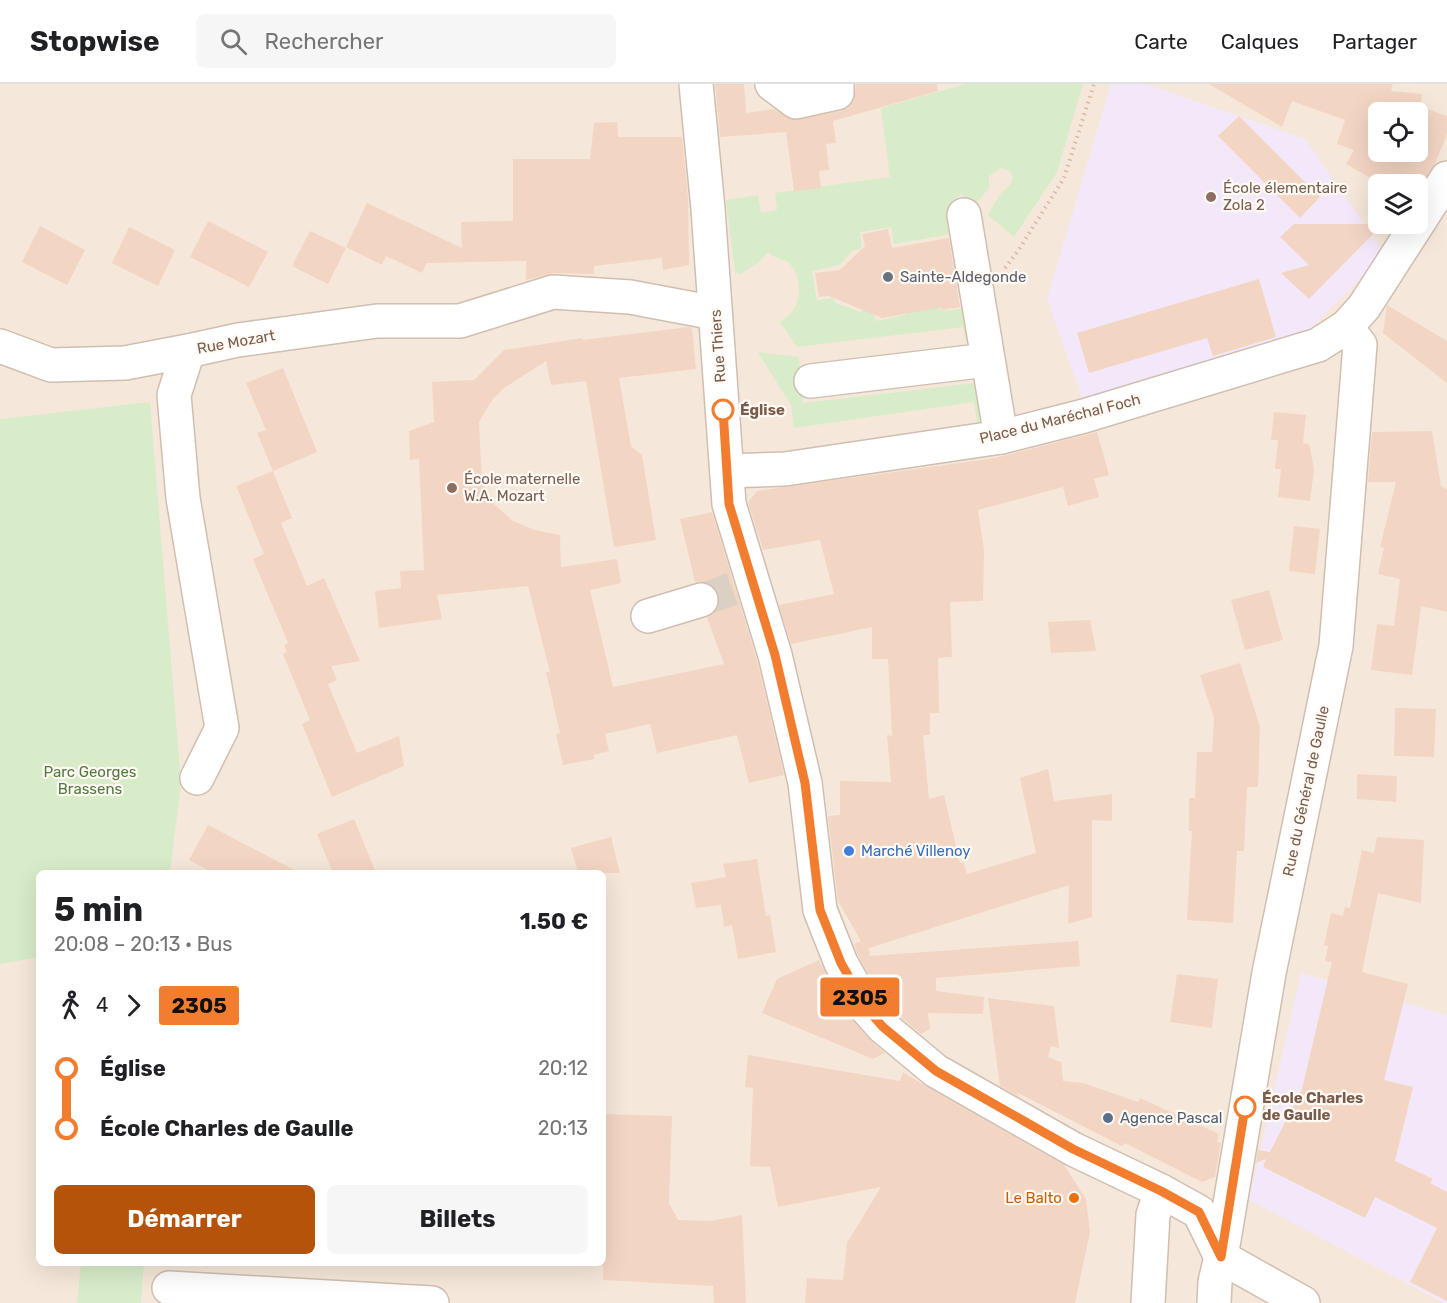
<!DOCTYPE html>
<html lang="fr">
<head>
<meta charset="utf-8">
<style>
	body { margin:0; font-family:Rubik,sans-serif; background:#f6f6f6; color:#202124; height:100vh; display:flex; flex-direction:column; font-size:22px; white-space:nowrap }
	* { box-sizing:border-box; margin:0 }
	p { font-size:20px; color:#757577 }
	.icon { flex:none; width:33px; height:33px; fill:none; stroke:currentColor; stroke-width:2; stroke-linecap:round; stroke-linejoin:round }
	.map { position:relative; flex:1; overflow:hidden }
	.details { position:absolute; left:36px; top:786px; width:570px; height:396px; display:flex; flex-direction:column; background:#fff; border-radius:9px; box-shadow:0 6px 24px #0002 }
	.details>* { flex:none }
	.badge { padding:0 12px; border-radius:4px; font-size:21px; line-height:39px }
	.fabs { position:absolute; left:1368px; top:18px; display:grid; gap:12px }
	.fabs a { display:grid; place-items:center; width:60px; height:60px; border-radius:9px; background:#fff; box-shadow:0 6px 24px #0002; font-size:30px }
	.map>.badge { position:absolute; translate:-50% -50%; box-shadow:0 0 0 3px #fff }
	.legs { display:flex; align-items:center; gap:9px; height:66px; padding:0 18px; font-size:20px }
	.legs p { margin-inline-start:auto }
	.headline { display:flex; align-items:center; justify-content:space-between; height:102px; padding:0 18px }
	h1 { font-size:33px; font-weight:700; line-height:45px }
	.button { display:flex; gap:12px; margin-top:auto; padding:12px 18px }
	.button a { flex:1; height:69px; border-radius:9px; background:#b45309; color:#fff; font-size:24px; font-weight:700; line-height:69px; text-align:center }
	.button a+a { background:#f6f6f6; color:#202124 }
	ul { padding:0 18px; list-style:none }
	li { display:flex; align-items:center; gap:21px; height:60px; font-size:22px }
	li i { display:grid; place-items:center; width:9px; height:100%; margin:0 8px; background:currentColor }
	li i::after { content:''; width:15px; height:15px; margin:-8px; border:4px solid; border-radius:50%; background:#fff }
	li p { margin-inline-start:auto }
	li:first-child i { background:linear-gradient(#0000 50%,currentColor 0) }
	li:last-child i { background:linear-gradient(currentColor 50%,#0000 0) }
	header { display:flex; align-items:center; gap:36px; box-sizing:border-box; height:84px; padding:0 30px; background:#fff; border-bottom:2px solid #e0e0e0 }
	header strong { font-size:28px }
	nav { display:flex; gap:33px; margin-inline-start:auto; font-size:21px }
	.search { width:420px; height:54px; background:#f6f6f6; display:flex; align-items:center; gap:15px; box-sizing:border-box; padding:0 21px; border-radius:9px; color:#757577; font-size:22px }
	.map>svg:first-child { display:block }
	.residential { fill:#f5e8da; fill-rule:evenodd }
	.education { fill:#f3e8fa }
	.green { fill:#d8ecc9 }
	.building { fill:#f3d5c3; fill-rule:evenodd }
	.lines { fill:none; stroke-linecap:round; stroke-linejoin:round }
	.minor-tunnel { stroke:#dcd0c4; stroke-width:33; stroke-dasharray:33 16; stroke-linecap:butt }
	.minor-casing { stroke:#d1beb0; stroke-width:36 }
	.path { stroke:#d9b8a5; stroke-width:4; stroke-dasharray:1.5 4.5; stroke-linecap:butt }
	.minor { stroke:#fff; stroke-width:33 }
	.line-1-casing { stroke:#fff; stroke-width:14 }
	.line-1 { stroke:#f37d2e; stroke-width:9 }
	.education-dot { fill:#8d6e63; stroke:#fffaf3; stroke-width:2 }
	.worship-dot { fill:#6b7280; stroke:#fffaf3; stroke-width:2 }
	.stop-1-dot { fill:#fff; stroke:#f37d2e; stroke-width:3 }
	.shop-dot { fill:#3f7fe0; stroke:#fffaf3; stroke-width:2 }
	.service-dot { fill:#5c6f8a; stroke:#fffaf3; stroke-width:2 }
	.food-dot { fill:#e8710a; stroke:#fffaf3; stroke-width:2 }
	.labels { text-anchor:middle; stroke-width:4.5; stroke-linejoin:round; paint-order:stroke }
	.education-label { font-size:15px; fill:#785e54; stroke:#fffaf3; text-anchor:start }
	.worship-label { font-size:15px; fill:#5b616d; stroke:#fffaf3; text-anchor:start }
	.street-label { font-size:15px; fill:#7a5c4d; stroke:#fffaf3 }
	.stop-label { font-size:15px; font-weight:bold; fill:#7a5c4d; stroke:#fffaf3; text-anchor:start }
	.park-label { font-size:15px; fill:#537a41; stroke:#fffaf3 }
	.shop-label { font-size:15px; fill:#366cbe; stroke:#fffaf3; text-anchor:start }
	.service-label { font-size:15px; fill:#4e5e75; stroke:#fffaf3; text-anchor:start }
	.food-label { font-size:15px; fill:#c56008; stroke:#fffaf3; text-anchor:end }
</style>
</head>
<body>
<header>
<strong>Stopwise</strong>
<div class="search"><svg class="icon" aria-label="search" viewBox="0 0 24 24"><circle cx="10" cy="10" r="6"/><path d="M15 15l6 6"/></svg>Rechercher</div>
<nav><a>Carte</a><a>Calques</a><a>Partager</a></nav>
</header>
<div class="map">
<svg width="1447" height="1219" viewBox="0 0 1447 1219">
	<rect width="100%" height="100%" fill="#fdf6ec"/>
	<!-- residential -->
	<path class="residential" d="M0,0H1447V1219H0ZM1378,28H1418V68H1378ZM1378,100H1418V140H1378ZM39,789H603V1179H39Z"/>
	<!-- education -->
	<g class="education">
		<path d="M1111,0H1146L1305,55L1385,170L1301,254L1085,322L1047,215Z"/>
		<path d="M1301,889L1447,931V1219H1444L1249,1116Z"/>
	</g>
	<!-- green -->
	<g class="green">
		<path d="M966,0H1083L1057,88L1014,153L988,131L1000,110L1009,102L1013,95L1011,88L1001,84L989,92V104L975,121L961,110L953,118L956,149L894,160L891,143L860,148L862,164L852,167L840,181L812,187L817,216L833,214L836,219L860,228L872,219L876,237L906,231L905,225L940,220L942,227L966,224L976,253L969,271L963,243L797,263L780,238C783,235 788,232 791,229C803,216 801,191 789,179C783,174 774,175 768,168L759,178L741,190L735,189L726,116L758,111L761,129L777,126L775,109L890,93L881,24Z"/>
		<path d="M758,268L799,273L803,319L975,299L979,300L988,333L978,345L974,318L794,344L791,321Z"/>
		<path d="M150,318L181,699L170,789H39V873L0,880V335Z"/>
		<path d="M81,1179H144L141,1219H77Z"/>
	</g>
	<!-- building -->
	<g class="building">
		<path d="M715,0H744L746,29L774,25L793,36L841,27L848,24L854,17L856,0H937L938,7L833,37L836,59L826,60L829,86L819,87L821,104L794,107L786,48L720,53Z"/>
		<path d="M1209,0H1393L1391,7L1422,10L1421,23L1447,32V50L1435,80L1418,105V100H1381L1346,80L1354,66L1337,60L1345,36L1292,17L1282,43ZM1378,28H1418V68H1378Z"/>
		<path d="M1239,32L1320,113L1300,134L1218,52Z"/>
		<path d="M617,38L618,53H682L688,113L689,181L663,186L662,174L594,182V190L554,189L526,196V177L427,179L422,189L386,172L382,181L346,163L367,119L462,164L461,138L513,137V75H590L594,39Z"/>
		<path d="M208,137L268,168L249,203L190,173Z"/>
		<path d="M1294,140H1383L1309,215L1281,189L1309,181L1280,153Z"/>
		<path d="M40,142L85,166L67,201L22,178Z"/>
		<path d="M129,143L175,166L158,202L112,179Z"/>
		<path d="M888,145L892,164L949,154L960,223L942,226V223L882,234L829,212L819,213L815,189L840,186L865,162L862,150Z"/>
		<path d="M310,147L346,164L328,200L292,182Z"/>
		<path d="M1259,195L1276,253L1213,272L1207,254L1089,289L1077,249Z"/>
		<path d="M1387,221L1447,257V299L1383,249Z"/>
		<path d="M689,243L692,244L696,285L619,294L631,362L642,371L656,456L614,463L586,297L551,301L546,277L504,304L493,315L484,329L479,339L482,400L494,420L513,437L535,446L560,451L561,483L617,475L621,499L590,506L613,603L724,580L707,534L714,529L719,521V510L714,503L706,498H695L680,435L712,428L757,576L784,691L749,699L737,651L657,669L650,640L605,650L609,667L594,671V675L563,681L556,650L560,649L546,588H550L528,502L437,511L442,535L379,544L375,507L401,504L400,487L424,486L419,375L410,376L409,347L434,338L432,298L474,296L504,266L583,254L582,256Z"/>
		<path d="M283,284L317,368L273,387L257,349L266,346L246,299Z"/>
		<path d="M1274,328L1306,331L1303,359L1309,360L1314,385L1310,417L1278,413L1281,385H1275L1278,356H1271Z"/>
		<path d="M1432,347L1441,402L1447,405V528L1421,522L1412,591L1371,586L1377,540L1394,542L1400,495L1378,490L1384,464L1380,463L1396,398H1368L1372,348Z"/>
		<path d="M1097,348L1109,391L1094,395L1099,413L1068,422L1063,403L978,426L984,466L983,517L950,518L952,573L938,574L939,629H930V651H923L929,715L944,711L960,779L963,778L967,790L1036,769L1020,694L1048,685L1054,717L1112,710V737L1092,736V833L1068,840L1069,801L869,864L870,872L1078,857L1080,882L936,894V907L984,913L983,930L928,929L930,945L921,950L896,929L882,914L858,871L854,860L861,857L838,817L828,732L840,731V697L891,698L887,651L892,652L888,575H872V543L791,560L779,521L834,510L820,456L763,466L748,418L757,407L995,374Z"/>
		<path d="M273,387L292,434L281,439L307,502L324,494L360,577L331,582L337,596L328,600L357,669L399,652L404,682L332,713L302,640L310,636L283,570L287,568L284,561L288,559L253,475L264,470L236,402Z"/>
		<path d="M1294,442L1320,445L1315,490L1289,487Z"/>
		<path d="M1269,506L1283,556L1245,566L1231,516Z"/>
		<path d="M1090,536L1096,567L1051,569L1048,538Z"/>
		<path d="M1240,579L1260,643L1258,703H1247L1244,767H1237L1233,839L1187,836L1192,747H1189V714H1195L1197,668H1212L1214,634L1200,591Z"/>
		<path d="M1395,624L1436,625L1434,673L1394,672Z"/>
		<path d="M1357,690L1397,692L1396,718L1357,715Z"/>
		<path d="M354,735L376,789H333L317,750Z"/>
		<path d="M208,741L300,789H214L189,776Z"/>
		<path d="M611,753L620,789H578L571,764Z"/>
		<path d="M1377,753L1424,756L1421,819L1378,809L1362,888L1408,900L1384,996L1413,1003L1395,1077L1433,1095L1430,1099L1447,1108V1217L1410,1198L1437,1144L1375,1113L1365,1134L1263,1083L1266,1075L1256,1079L1258,1066L1270,1068L1302,1005L1332,878L1325,877L1328,862L1324,861L1331,829L1343,832L1345,823L1350,824L1362,766L1374,769Z"/>
		<path d="M757,775L766,832L770,831L776,868L738,875L732,841L724,843L721,821L696,824L691,799L726,793L723,780Z"/>
		<path d="M819,876L851,934L869,955L885,969L873,975L762,929L777,895Z"/>
		<path d="M1177,890L1218,895L1212,944L1170,938Z"/>
		<path d="M988,914L1054,922L1059,964L1051,962L1048,973L1061,978L1063,997L1083,999L1138,1018L1140,1014L1219,1050L1217,1058L1221,1059L1215,1093L1202,1098L1125,1059L1122,1062L1016,1008L1020,1013L1000,1002Z"/>
		<path d="M748,971L900,997L903,988L927,1003L1064,1081L1086,1115L1090,1148L1075,1219H805L807,1194L843,1196L847,1159L881,1103L778,1123L770,1083L750,1082L753,1004L745,1003Z"/>
		<path d="M603,1030L672,1032L669,1119L678,1136L710,1137L742,1131L746,1219H714L713,1202L603,1196Z"/>
	</g>
	<g class="lines">
		<!-- minor-tunnel -->
		<path class="minor-tunnel" d="M701,516L735,504"/>
		<!-- minor casing -->
		<g class="minor-casing">
			<g id="minor">
				<path d="M696,0L708,125L729,420L775,571L805,699L820,826L841,879L867,925L883,943L936,987L1073,1065L1161,1107L1199,1128L1221,1173"/>
				<path d="M772,0L796,18L837,9V0"/>
				<path d="M964,131L1001,353"/>
				<path d="M0,262L51,281L125,279L188,267"/>
				<path d="M811,297L987,276"/>
				<path d="M727,387L785,385L1001,353L1084,332L1318,261L1346,243L1364,223L1447,94"/>
				<path d="M648,532L701,516"/>
				<path d="M197,694L222,644L183,414L174,311L188,267L238,256L377,237H460L553,208L630,213L715,229"/>
				<path d="M1221,1173L1303,1219"/>
				<path d="M169,1204L432,1219"/>
				<path d="M1148,1219L1153,1131L1161,1107"/>
				<path d="M1214,1219L1215,1198L1221,1173L1269,889L1336,562L1360,261L1346,243"/>
			</g>
		</g>
		<!-- path -->
		<path class="path" d="M1005,184L1018,167L1064,94L1094,0"/>
		<!-- minor -->
		<use href="#minor" class="minor"/>
	</g>
	<g class="lines">
		<!-- line-1 casing -->
		<g class="line-1-casing">
			<path id="line-1" d="M723,326L729,420L775,571L805,699L820,826L841,879L867,925L883,943L936,987L1073,1065L1161,1107L1199,1128L1221,1173L1245,1023"/>
		</g>
		<!-- line-1 -->
		<use href="#line-1" class="line-1"/>
	</g>
	<!-- markers -->
	<g class="education-dot">
		<circle cx="1211" cy="113" r="6"/>
		<circle cx="452" cy="404" r="6"/>
	</g>
	<circle class="worship-dot" cx="888" cy="193" r="6"/>
	<g class="stop-1-dot">
		<circle cx="723" cy="326" r="10"/>
		<circle cx="1245" cy="1023" r="10"/>
	</g>
	<circle class="shop-dot" cx="849" cy="767" r="6"/>
	<circle class="service-dot" cx="1108" cy="1034" r="6"/>
	<circle class="food-dot" cx="1074" cy="1114" r="6"/>
	<g class="labels">
		<!-- education labels -->
		<g class="education-label">
			<text x="1223" y="109">École élementaire<tspan x="1223" dy="17">Zola 2</tspan></text>
			<text x="464" y="400">École maternelle<tspan x="464" dy="17">W.A. Mozart</tspan></text>
		</g>
		<!-- worship labels -->
		<g class="worship-label">
			<text x="900" y="198">Sainte-Aldegonde</text>
		</g>
		<!-- street labels -->
		<g class="street-label">
			<text transform="translate(236 258) rotate(-10)" y="5">Rue Mozart</text>
			<text transform="translate(718 262) rotate(-94)" y="5">Rue Thiers</text>
			<text transform="translate(1060 335) rotate(-14)" y="5">Place du Maréchal Foch</text>
			<text transform="translate(1306 707) rotate(-78)" y="5">Rue du Général de Gaulle</text>
		</g>
		<!-- stop labels -->
		<g class="stop-label">
			<text x="740" y="331">Église</text>
			<text x="1262" y="1019">École Charles<tspan x="1262" dy="17">de Gaulle</tspan></text>
		</g>
		<!-- park labels -->
		<g class="park-label">
			<text x="90" y="693">Parc Georges<tspan x="90" dy="17">Brassens</tspan></text>
		</g>
		<!-- shop labels -->
		<g class="shop-label">
			<text x="861" y="772">Marché Villenoy</text>
		</g>
		<!-- service labels -->
		<g class="service-label">
			<text x="1120" y="1039">Agence Pascal</text>
		</g>
		<!-- food labels -->
		<g class="food-label">
			<text x="1062" y="1119">Le Balto</text>
		</g>
	</g>
</svg>
<div class="fabs">
<a><svg class="icon" aria-label="locate" viewBox="0 0 24 24"><circle cx="12" cy="12" r="6"/><path d="M12 2v4M12 18v4M2 12h4M18 12h4"/></svg></a>
<a><svg class="icon" aria-label="layers" viewBox="0 0 24 24"><path d="M12 4l9 5-9 5-9-5zM3 14l9 5 9-5"/></svg></a>
</div>
<b class="badge" style="left:860px;top:913px;background:#f37d2e;color:#111">2305</b>
<section class="details">
<div class="headline"><div><h1>5 min</h1><p>20:08 – 20:13 · Bus</p></div><b>1.50 €</b></div>
<div class="legs"><svg class="icon" aria-label="walk" viewBox="0 0 24 24"><circle cx="13" cy="4" r="2"/><path d="M13 8l-2 6 4 7M11 14l-3 7M7 12l3-4h3l4 4"/></svg>4<svg class="icon" aria-label="forward" viewBox="0 0 24 24"><path d="M9 5l7 7-7 7"/></svg><b class="badge" style="background:#f37d2e;color:#111">2305</b></div>
<ul>
<li><i style="color:#f37d2e"></i><b>Église</b><p>20:12</p></li>
<li><i style="color:#f37d2e"></i><b>École Charles de Gaulle</b><p>20:13</p></li>
</ul>
<div class="button"><a>Démarrer</a><a>Billets</a></div>
</section>
</div>
</body>
</html>
